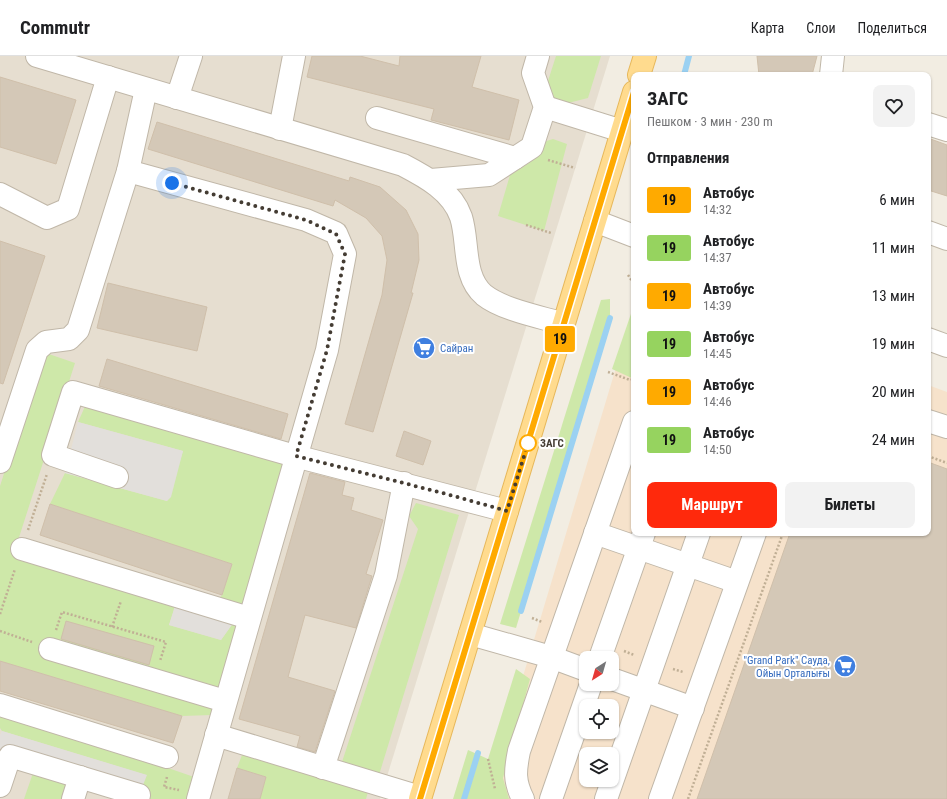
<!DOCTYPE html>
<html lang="ru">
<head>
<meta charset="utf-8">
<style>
	body { margin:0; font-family:"Roboto Condensed",sans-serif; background:#f2f2f2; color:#202124; height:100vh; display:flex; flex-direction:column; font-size:15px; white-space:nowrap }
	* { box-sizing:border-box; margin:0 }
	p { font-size:13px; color:#757577 }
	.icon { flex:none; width:22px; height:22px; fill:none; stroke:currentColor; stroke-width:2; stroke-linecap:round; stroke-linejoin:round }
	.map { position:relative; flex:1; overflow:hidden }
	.panel { position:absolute; left:631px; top:16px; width:300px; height:464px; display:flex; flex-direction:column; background:#fff; border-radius:8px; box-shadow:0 1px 3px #0004 }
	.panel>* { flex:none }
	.badge { padding:0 8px; border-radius:3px; font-size:14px; line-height:26px }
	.needle { width:26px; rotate:217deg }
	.buttons { position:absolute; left:579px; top:595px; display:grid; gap:8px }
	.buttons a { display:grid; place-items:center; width:40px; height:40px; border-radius:8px; background:#fff; box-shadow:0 1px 3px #0004; font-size:20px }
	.you { position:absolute; width:20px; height:20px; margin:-10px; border:3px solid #fff; border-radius:50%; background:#1a73e8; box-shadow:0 0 0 6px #1a73e833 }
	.map>.badge { position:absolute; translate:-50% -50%; box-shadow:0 0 0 2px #fff }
	h2 { padding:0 16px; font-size:15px; line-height:36px }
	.round { display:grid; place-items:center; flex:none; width:42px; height:42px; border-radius:8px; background:#f2f2f2 }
	.overview { display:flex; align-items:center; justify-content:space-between; height:68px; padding:0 16px }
	h1 { font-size:19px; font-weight:700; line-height:30px }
	.button { display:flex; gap:8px; margin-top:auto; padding:8px 16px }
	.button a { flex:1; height:46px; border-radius:8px; background:#ff290c; color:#fff; font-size:16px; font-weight:700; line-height:46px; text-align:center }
	.button a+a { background:#f2f2f2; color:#202124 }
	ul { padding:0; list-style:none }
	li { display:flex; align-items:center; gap:12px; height:48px; padding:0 16px }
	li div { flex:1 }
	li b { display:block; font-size:15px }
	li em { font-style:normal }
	li .badge { min-width:44px; font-weight:700; text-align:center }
	header { display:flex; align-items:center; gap:24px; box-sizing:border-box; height:56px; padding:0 20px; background:#fff; border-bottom:1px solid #e0e0e0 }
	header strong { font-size:19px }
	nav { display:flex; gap:22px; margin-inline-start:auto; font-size:14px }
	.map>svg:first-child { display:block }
	.residential { fill:#e6ded0 }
	.commercial { fill:#f6e2cb; fill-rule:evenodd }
	.green { fill:#cee8a9 }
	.parking { fill:#e2dfdb }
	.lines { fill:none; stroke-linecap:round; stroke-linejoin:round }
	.stream { stroke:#9bd1f2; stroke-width:6 }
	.building { fill:#d4c8b7; stroke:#cfbfaa }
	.minor-casing { stroke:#c0b7a8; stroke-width:24 }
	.major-casing { stroke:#e7b85b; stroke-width:24 }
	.path { stroke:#c0af95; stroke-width:2.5; stroke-dasharray:2 2; stroke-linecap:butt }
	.minor { stroke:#fff; stroke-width:22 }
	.major { stroke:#ffdb8e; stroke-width:22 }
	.line-casing { stroke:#fff; stroke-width:9 }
	.line { stroke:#fa0; stroke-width:6 }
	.walk { stroke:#443c33; stroke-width:4; stroke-dasharray:0 7.2 }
	.stop-dot { fill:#fff; stroke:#fa0; stroke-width:2 }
	.labels { text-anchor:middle; stroke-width:4; stroke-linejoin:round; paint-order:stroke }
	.shop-label { font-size:11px; fill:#366cbe; stroke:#fff; text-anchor:start }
	.stop-label { font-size:11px; font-weight:bold; fill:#443c33; stroke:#fff; text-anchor:start }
</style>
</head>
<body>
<header>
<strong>Commutr</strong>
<nav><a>Карта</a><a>Слои</a><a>Поделиться</a></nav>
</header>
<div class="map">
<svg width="947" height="743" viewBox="0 0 947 743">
	<rect width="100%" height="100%" fill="#f2ede2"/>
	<!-- residential -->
	<path class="residential" d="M0,0H610L380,743H0Z"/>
	<!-- commercial -->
	<path class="commercial" d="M634,252V477H928V329L947,336V743H486ZM586,602H612V628H586ZM586,650H612V676H586ZM586,698H612V724H586Z"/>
	<!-- green -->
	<g class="green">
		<path d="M556,0H601L588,42L564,48L554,44L547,28Z"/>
		<path d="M553,83L567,88L544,175L498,160L510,119L529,107L543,86Z"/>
		<path d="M610,243V262L516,572L500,568L601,244Z"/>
		<path d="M634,249V323L612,313Z"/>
		<path d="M43,296L75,307L14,497L177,545L169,569L221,584L235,564L239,571L212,659L182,660L0,605V430Z"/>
		<path d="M87,346L290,408L244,558L214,549L222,539L232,508L50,448L65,417L167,445L183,395L78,366Z"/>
		<path d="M416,447L459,459L379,719L342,706L418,473L409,460Z"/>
		<path d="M516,613L530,623L503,722L509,743H453L468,694L488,703Z"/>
		<path d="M0,654L197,722L191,743H150L139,739L146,719L2,675L0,672Z"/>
		<path d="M242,699L368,736L366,743H260L266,721L237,712Z"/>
		<path d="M33,717L68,729L63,743H24Z"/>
	</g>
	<!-- parking -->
	<g class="parking">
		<path d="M78,366L183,395L171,441L167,445L65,417Z"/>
		<path d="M178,540L239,559L221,584L169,569Z"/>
		<path d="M2,675L147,719L139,739L10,700L0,730V679Z"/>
	</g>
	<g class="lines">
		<!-- stream -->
		<g class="stream">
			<path d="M684,19L689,0"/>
			<path d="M521,555L610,262"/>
			<path d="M464,743L478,697"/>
		</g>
	</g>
	<!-- building -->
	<g class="building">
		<path d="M312,0H360L399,10L400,0H481L472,31L519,44L509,84L431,64L434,53L307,21Z"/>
		<path d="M757,0H817L812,19H759Z"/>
		<path d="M0,21L76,44L56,108L0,91Z"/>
		<path d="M157,66L349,125L350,121L380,131L406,154L418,178L419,204L411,237H413L373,376L345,368L382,239L387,204L382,180L366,162L335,144L333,150L148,93Z"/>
		<path d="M928,82L947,89V140L928,134Z"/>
		<path d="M0,185L45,200L3,328L0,327Z"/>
		<path d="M108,227L207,251L197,295L97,272Z"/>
		<path d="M107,303L288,358L281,383L99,330Z"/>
		<path d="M404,375L431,385L423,409L396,400Z"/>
		<path d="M928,406L947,413V743H697L790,477H928Z"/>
		<path d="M310,417L345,426L342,439L354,442L351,454L383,464L366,518L372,520L356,572L305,559L288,621L335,635L315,696L297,691L300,680L239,663Z"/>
		<path d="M50,448L232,508L222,539L40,479Z"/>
		<path d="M66,565L154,590L149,609L61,583Z"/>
		<path d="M0,605L182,660L173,687L0,635Z"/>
		<path d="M237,712L266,721L260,743H228Z"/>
	</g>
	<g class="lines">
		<!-- minor casing -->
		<g class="minor-casing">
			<g id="minor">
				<path d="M37,0L403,109C426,121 452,135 461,161C469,186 462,220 484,239C503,254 541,261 564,268"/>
				<path d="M831,19L833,0"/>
				<path d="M177,42L191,0"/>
				<path d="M545,51L622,75"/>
				<path d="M377,62L515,102"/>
				<path d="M928,68L947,74"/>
				<path d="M280,73L294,0"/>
				<path d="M128,115L306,164L336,177L345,198L327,294L198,743"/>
				<path d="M431,124L489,119L532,91L545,51L533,17L538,0"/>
				<path d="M0,138L47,162L68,153L108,21"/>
				<path d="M595,165L634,180"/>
				<path d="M928,176L947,183"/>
				<path d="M928,283L947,290"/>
				<path d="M928,365L947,371"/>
				<path d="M0,406L37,294L46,286L69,283L78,274L128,115L146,33"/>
				<path d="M117,421L53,399L73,336L295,400L507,455"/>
				<path d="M595,477L737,526"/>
				<path d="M22,493L249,562"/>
				<path d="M470,578L551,601L586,614"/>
				<path d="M50,593L225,645"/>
				<path d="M600,602L644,477"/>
				<path d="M612,623L693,652"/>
				<path d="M0,649L167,701"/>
				<path d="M216,679L420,741"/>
				<path d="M323,712L386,519L404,427"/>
				<path d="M0,730L10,700L139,739"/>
				<path d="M73,743L80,721"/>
				<path d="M523,743C514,725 515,715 519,695L634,366"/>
				<path d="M551,743L591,628"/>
				<path d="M606,743L699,477"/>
				<path d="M660,743L755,477"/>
			</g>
		</g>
		<!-- major casing -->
		<g class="major-casing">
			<g id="major">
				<path d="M639,19L645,0"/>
				<path d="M420,743L634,36"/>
			</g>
		</g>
		<!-- path -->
		<g class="path">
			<path d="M548,104L575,112"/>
			<path d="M526,169L551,177"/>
			<path d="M628,219L634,228"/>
			<path d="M608,316L630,324L634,323"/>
			<path d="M928,400L947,407"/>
			<path d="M28,474L47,418"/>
			<path d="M0,558L15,513"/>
			<path d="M532,562L542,566"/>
			<path d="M112,571L121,545"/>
			<path d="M56,574L62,556L166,586L160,605"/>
			<path d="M0,575L32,586"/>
			<path d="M624,595L634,599"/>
			<path d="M673,613L683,616"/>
			<path d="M488,703L495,733"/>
			<path d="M167,721L164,731L179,734"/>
			<path d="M688,743L783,477"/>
		</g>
		<!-- minor -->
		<use href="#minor" class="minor"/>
		<!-- major -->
		<use href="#major" class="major"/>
	</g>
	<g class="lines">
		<!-- line casing -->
		<g class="line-casing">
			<path id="line" d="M420,743L634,36"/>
		</g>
		<!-- line -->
		<use href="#line" class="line"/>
		<!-- walk -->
		<path class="walk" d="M172,127L306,164L336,178L345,198L327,294L296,400L443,437L507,455L530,381L528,387"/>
	</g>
	<!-- icons -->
	<defs>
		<g id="supermarket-disc" transform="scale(1.15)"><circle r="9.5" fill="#3f7fe0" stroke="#fff"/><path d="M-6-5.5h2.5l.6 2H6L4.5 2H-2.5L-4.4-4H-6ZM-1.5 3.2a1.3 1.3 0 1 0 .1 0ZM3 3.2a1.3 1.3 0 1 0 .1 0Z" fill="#fff"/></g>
	</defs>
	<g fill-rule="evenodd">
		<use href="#supermarket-disc" x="424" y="292"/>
		<use href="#supermarket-disc" x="845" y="610"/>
	</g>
	<!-- markers -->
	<circle class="stop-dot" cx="528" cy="387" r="8"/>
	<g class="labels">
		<!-- shop labels -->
		<g class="shop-label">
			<text x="440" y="296">Сайран</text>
			<text x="830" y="608" text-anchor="end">"Grand Park" Сауда,<tspan x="830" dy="13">Ойын Орталығы</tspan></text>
		</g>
		<!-- stop labels -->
		<g class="stop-label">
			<text x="540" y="391">ЗАГС</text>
		</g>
	</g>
</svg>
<div class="buttons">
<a><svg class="needle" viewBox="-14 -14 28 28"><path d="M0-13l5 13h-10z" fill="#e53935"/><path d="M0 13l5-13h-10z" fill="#757577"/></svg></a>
<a><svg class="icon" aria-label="locate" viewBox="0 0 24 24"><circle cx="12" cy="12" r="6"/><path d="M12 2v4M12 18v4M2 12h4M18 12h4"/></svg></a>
<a><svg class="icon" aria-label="layers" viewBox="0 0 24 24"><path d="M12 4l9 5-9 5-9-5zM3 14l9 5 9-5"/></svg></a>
</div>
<div class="you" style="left:172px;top:127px"></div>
<b class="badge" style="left:560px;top:283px;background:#fa0;color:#111">19</b>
<section class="panel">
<div class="overview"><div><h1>ЗАГС</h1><p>Пешком · 3 мин · 230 m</p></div><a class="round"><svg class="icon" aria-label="heart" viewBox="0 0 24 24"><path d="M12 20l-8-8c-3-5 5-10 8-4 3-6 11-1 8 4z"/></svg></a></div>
<h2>Отправления</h2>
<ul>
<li><span class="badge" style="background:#fa0;color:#111">19</span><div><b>Автобус</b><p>14:32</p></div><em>6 мин</em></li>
<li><span class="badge" style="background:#96d35f;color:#111">19</span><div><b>Автобус</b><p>14:37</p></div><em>11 мин</em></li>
<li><span class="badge" style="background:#fa0;color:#111">19</span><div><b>Автобус</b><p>14:39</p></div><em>13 мин</em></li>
<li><span class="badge" style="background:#96d35f;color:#111">19</span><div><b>Автобус</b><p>14:45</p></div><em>19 мин</em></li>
<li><span class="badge" style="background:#fa0;color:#111">19</span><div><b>Автобус</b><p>14:46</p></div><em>20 мин</em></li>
<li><span class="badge" style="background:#96d35f;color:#111">19</span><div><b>Автобус</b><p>14:50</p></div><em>24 мин</em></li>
</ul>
<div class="button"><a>Маршрут</a><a>Билеты</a></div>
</section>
</div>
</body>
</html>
